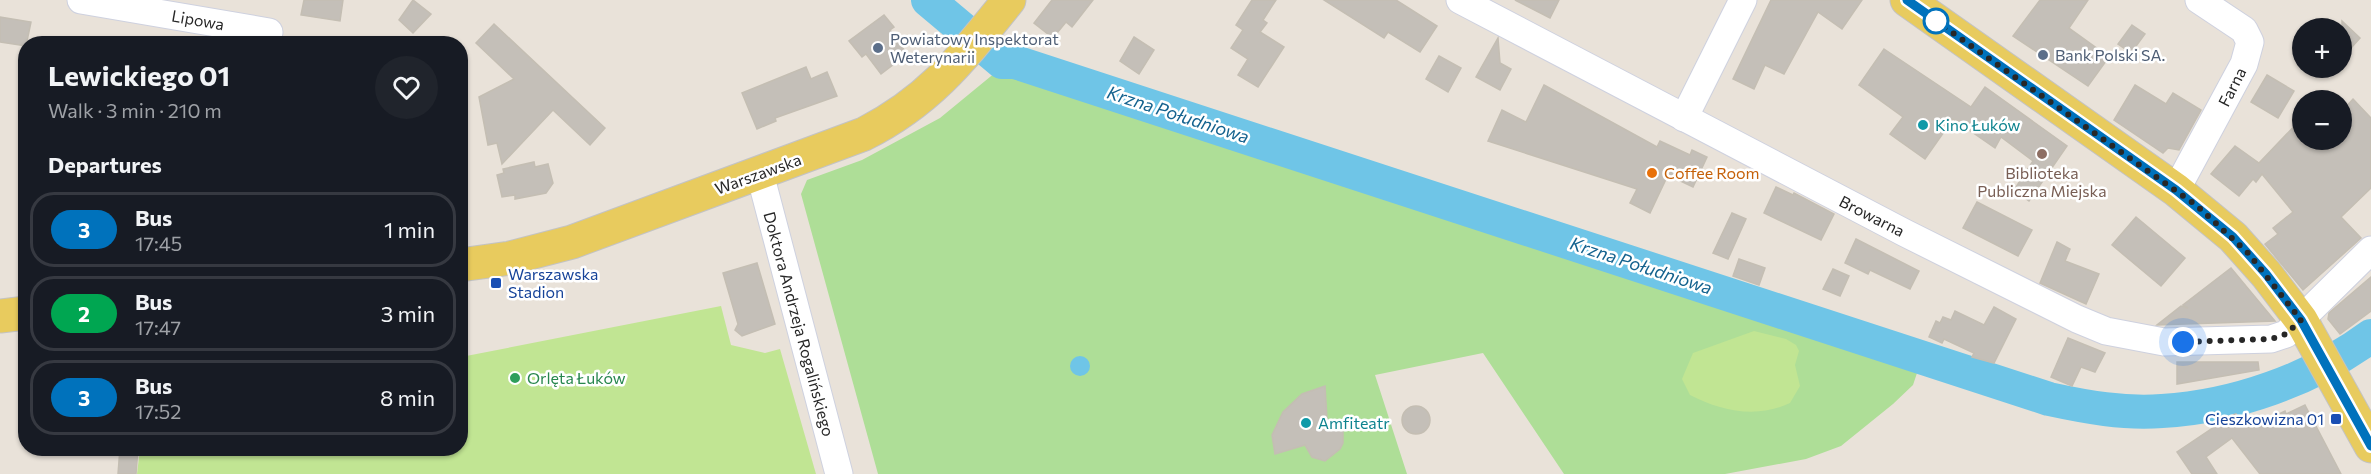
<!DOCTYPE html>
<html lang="en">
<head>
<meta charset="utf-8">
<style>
	body { margin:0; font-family:Commissioner,sans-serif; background:#20242c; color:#f1f3f6; height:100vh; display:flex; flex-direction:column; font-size:22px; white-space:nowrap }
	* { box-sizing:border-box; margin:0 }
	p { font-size:20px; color:#9ea1a6 }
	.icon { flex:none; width:33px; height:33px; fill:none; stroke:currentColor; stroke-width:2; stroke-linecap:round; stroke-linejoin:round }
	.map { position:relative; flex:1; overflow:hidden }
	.details { position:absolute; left:18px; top:36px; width:450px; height:420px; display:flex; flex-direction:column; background:#171b24; border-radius:24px; box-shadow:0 2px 4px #0004 }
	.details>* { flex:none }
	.badge { padding:0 12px; border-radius:20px; font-size:21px; line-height:39px }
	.controls { position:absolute; left:2292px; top:18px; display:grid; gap:12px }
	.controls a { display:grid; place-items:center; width:60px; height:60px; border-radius:50%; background:#171b24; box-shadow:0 2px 4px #0004; font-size:30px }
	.you { position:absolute; width:30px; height:30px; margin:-15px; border:4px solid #fff; border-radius:50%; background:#1a73e8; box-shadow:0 0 0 9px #1a73e833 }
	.map>.badge { position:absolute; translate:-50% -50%; box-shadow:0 0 0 3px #fff }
	h2 { padding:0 30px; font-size:22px; line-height:54px }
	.round { display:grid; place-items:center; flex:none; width:63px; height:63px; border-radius:32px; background:#20242c }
	.summary { display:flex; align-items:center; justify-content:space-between; height:102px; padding:0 30px }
	h1 { font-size:28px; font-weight:700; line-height:45px }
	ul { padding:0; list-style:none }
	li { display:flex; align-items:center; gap:18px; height:75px; margin:0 12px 9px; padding:0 18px; border:3px solid #363941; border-radius:24px }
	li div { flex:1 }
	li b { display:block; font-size:22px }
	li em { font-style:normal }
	li .badge { min-width:66px; font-weight:700; text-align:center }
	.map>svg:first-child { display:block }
	.green { fill:#aede97 }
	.pitch { fill:#c1e593 }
	.water { fill:#6fc5e7 }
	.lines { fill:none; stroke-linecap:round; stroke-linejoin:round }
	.river { stroke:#6fc5e7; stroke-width:34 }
	.building { fill:#c4bfb8; stroke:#c4beb3; stroke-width:1.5 }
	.minor-casing { stroke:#ced1df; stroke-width:29 }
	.major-casing { stroke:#c3c3c3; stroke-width:35 }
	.minor { stroke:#fff; stroke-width:27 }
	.major { stroke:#e8cb5e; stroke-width:33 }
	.line-casing { stroke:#fff; stroke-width:14 }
	.line { stroke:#0072bc; stroke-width:9 }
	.walk { stroke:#272727; stroke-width:6; stroke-dasharray:0 10.8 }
	.stop-dot { fill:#fff; stroke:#0072bc; stroke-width:3 }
	.service-dot { fill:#5c6f8a; stroke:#fff; stroke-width:2 }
	.culture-dot { fill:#0f9aa8; stroke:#fff; stroke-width:2 }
	.education-dot { fill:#8d6e63; stroke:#fff; stroke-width:2 }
	.food-dot { fill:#e8710a; stroke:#fff; stroke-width:2 }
	.transit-dot { fill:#1a4fb4; stroke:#fff; stroke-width:2 }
	.leisure-dot { fill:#2e9e5b; stroke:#fff; stroke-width:2 }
	.labels { text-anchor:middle; stroke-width:5; stroke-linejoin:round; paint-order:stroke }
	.street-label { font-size:16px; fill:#272727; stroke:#fff }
	.service-label { font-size:16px; fill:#4e5e75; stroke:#fff; text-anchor:start }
	.culture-label { font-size:16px; fill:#0d838f; stroke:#fff; text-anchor:start }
	.food-label { font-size:16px; fill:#c56008; stroke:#fff; text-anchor:start }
	.education-label { font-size:16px; fill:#785e54; stroke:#fff }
	.transit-label { font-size:16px; fill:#164399; stroke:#fff; text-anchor:start }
	.leisure-label { font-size:16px; fill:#27864d; stroke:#fff; text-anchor:start }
	.water-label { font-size:18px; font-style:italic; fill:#14628e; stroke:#fff }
</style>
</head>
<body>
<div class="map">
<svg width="2371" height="474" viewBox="0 0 2371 474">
	<rect width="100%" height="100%" fill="#e9e2d9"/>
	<!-- green -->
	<path class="green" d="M996,72L1747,309L1919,367L1913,385L1893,404L1841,446L1806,459L1725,474H1564L1483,353L1375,375L1407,474H878L801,194L807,180L862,160L940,118Z"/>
	<!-- pitch -->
	<g class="pitch">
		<path d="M721,306L731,345L765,353L780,349L816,474H137L140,449L460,448L461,357Z"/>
		<path d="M1754,331L1786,339L1796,345L1799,351L1795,365L1800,386L1790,403C1757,419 1721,411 1690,395L1682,379L1693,353Z"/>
	</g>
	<!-- water -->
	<circle class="water" cx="1080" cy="366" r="10"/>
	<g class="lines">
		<!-- river -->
		<path class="river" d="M928,0L1002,62H1015L2049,399C2086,407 2124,414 2162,411C2234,407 2313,379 2371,336"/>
	</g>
	<!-- building -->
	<g class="building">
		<path d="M304,0H343L340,21L301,15Z"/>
		<path d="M413,0L431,14L413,33L399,20Z"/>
		<path d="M1052,0H1093L1072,27L1066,22L1053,38L1034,23Z"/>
		<path d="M1252,0H1276L1263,20L1267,23L1260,32L1284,47L1258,87L1238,75L1248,59L1231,48L1243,30L1236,25Z"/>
		<path d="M1324,0H1396L1437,26L1420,52L1388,32L1384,38Z"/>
		<path d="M1515,0H1559L1550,18Z"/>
		<path d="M1771,0H1862L1842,29L1818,12L1784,74L1765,65L1754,89L1733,79Z"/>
		<path d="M2040,0H2088L2069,28L2109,57L2088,86L2013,36Z"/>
		<path d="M884,15L894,27L890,30L907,54L881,74L866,54L862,57L849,41Z"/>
		<path d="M0,17L31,22L26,46L0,42Z"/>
		<path d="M2342,21L2360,38L2342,58Z"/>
		<path d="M494,24L605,128L590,145L553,110L502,164L497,143L488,145L479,97L514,79L476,43Z"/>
		<path d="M2132,25L2145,34L2131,53L2118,44Z"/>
		<path d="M1134,37L1154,50L1139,74L1120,61Z"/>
		<path d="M1498,38L1500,63L1511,69L1500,90L1476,77Z"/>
		<path d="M1884,49L1971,107L1985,87L2067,146L2029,201L2014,190L2033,161L2001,137L1995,148L1953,119L1925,159L1890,134L1903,117L1859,85Z"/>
		<path d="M1439,56L1461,68L1448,92L1426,79Z"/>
		<path d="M806,67L811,79L827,72L837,96L775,118L776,121L757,129L742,93Z"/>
		<path d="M2267,75L2294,91L2278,118L2251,102Z"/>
		<path d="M1544,85L1657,147L1660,141L1690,155L1692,150L1707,157L1693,187L1668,175L1650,213L1630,203L1637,189L1488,141L1502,110L1526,122Z"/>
		<path d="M2135,85L2166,104L2173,93L2201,110L2179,150L2168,148L2163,153L2114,120Z"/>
		<path d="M2353,99L2371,118V188L2341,217L2361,238L2303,290L2265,244L2278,234L2273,228L2293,212L2262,174L2256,182L2253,179L2239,196L2211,174L2235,146L2259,163L2302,118V140H2342V111Z"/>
		<path d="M534,162L535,167L548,164L553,183L546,193L515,199V195L502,197L497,175L504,173L503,169Z"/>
		<path d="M1776,187L1793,195L1794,193L1834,214L1821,240L1764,213Z"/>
		<path d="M1977,202L2032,230L2018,256L1963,228Z"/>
		<path d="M1732,213L1746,219L1728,259L1713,253Z"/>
		<path d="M2136,217L2185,258L2161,286L2112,245Z"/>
		<path d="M1856,239L1919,271L1910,289L1870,270L1868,274L1845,263Z"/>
		<path d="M2057,242L2070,249L2065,261L2099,274L2086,304L2040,283Z"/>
		<path d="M1739,259L1765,268L1759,285L1733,276Z"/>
		<path d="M757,263L775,324L742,336L735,330L738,324L723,273Z"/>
		<path d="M2231,268L2275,321L2157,325L2181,306L2188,308L2183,305Z"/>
		<path d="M1833,269L1849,276L1840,296L1823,289Z"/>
		<path d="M2371,277V311L2340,334L2328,319L2329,313Z"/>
		<path d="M1994,307L2016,319L1994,363L1972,357L1974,353L1944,339L1942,343L1929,337L1936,321L1940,323L1943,317L1951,320L1955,311L1984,325Z"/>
		<path d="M2068,338L2105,353L2095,372L2081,367L2072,386L2051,377Z"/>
		<path d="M2177,362H2258L2259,370L2177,384Z"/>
		<path d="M1325,386L1327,419L1343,429V443L1340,449L1325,461L1312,457L1305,445L1275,454L1272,435L1283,412L1302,394Z"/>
		<path d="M2305,405L2341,474H2260L2232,438L2206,457L2217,474H2192L2177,452L2220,423L2218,420L2236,414L2241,422L2245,420L2250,428L2285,411L2286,414Z"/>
		<circle cx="1416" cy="420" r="14"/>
		<path d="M120,448H138L136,474H118Z"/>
	</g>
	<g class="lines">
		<!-- minor casing -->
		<g class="minor-casing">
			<g id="minor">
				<path d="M81,0L269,32L267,44"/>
				<path d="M1460,0L1905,233L2077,319L2106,331L2164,342L2271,339L2286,334L2371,250"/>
				<path d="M1684,118L1743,0"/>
				<path d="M760,174L839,474"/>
				<path d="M2176,190L2244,64L2250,42L2244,30L2199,0"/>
			</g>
		</g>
		<!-- major casing -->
		<g class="major-casing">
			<g id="major">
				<path d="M1907,0L2176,190L2233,237L2266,274L2301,320L2371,446"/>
				<path d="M460,265L510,258L572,242L864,134C931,100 963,57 1009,0"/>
				<path d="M0,316L26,313"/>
			</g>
		</g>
		<!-- minor -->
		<use href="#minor" class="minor"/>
		<!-- major -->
		<use href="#major" class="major"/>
	</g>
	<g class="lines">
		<!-- line casing -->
		<g class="line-casing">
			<path id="line" d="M1907,0L2176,190L2233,237L2266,274L2301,320L2371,446"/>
		</g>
		<!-- line -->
		<use href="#line" class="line"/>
		<!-- walk -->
		<path class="walk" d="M1936,21L2196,205L2248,253L2301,320L2286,334L2271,339L2183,342"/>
	</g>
	<!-- markers -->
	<circle class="stop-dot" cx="1936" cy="21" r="12"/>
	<g class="service-dot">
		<circle cx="878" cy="48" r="6"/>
		<circle cx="2043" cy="55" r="6"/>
	</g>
	<g class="culture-dot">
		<circle cx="1923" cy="125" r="6"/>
		<circle cx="1306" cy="423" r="6"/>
	</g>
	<circle class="education-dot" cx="2042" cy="154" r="6"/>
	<circle class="food-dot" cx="1652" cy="173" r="6"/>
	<g class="transit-dot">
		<rect x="490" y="277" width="12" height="12" rx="3"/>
		<rect x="2330" y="413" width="12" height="12" rx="3"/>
	</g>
	<circle class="leisure-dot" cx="515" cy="378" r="6"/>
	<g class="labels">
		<!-- street labels -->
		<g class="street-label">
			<text transform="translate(198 20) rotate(10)" y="6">Lipowa</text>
			<text transform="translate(2232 87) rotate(-63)" y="6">Farna</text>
			<text transform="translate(758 174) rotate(-20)" y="6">Warszawska</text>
			<text transform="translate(1872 216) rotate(27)" y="6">Browarna</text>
			<text transform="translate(799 324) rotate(75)" y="6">Doktora Andrzeja Rogalińskiego</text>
		</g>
		<!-- service labels -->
		<g class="service-label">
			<text x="890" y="45">Powiatowy Inspektorat<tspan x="890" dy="18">Weterynarii</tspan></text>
			<text x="2055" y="61">Bank Polski SA.</text>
		</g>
		<!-- culture labels -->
		<g class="culture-label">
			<text x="1935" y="131">Kino Łuków</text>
			<text x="1318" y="429">Amfiteatr</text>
		</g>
		<!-- food labels -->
		<g class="food-label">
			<text x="1664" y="179">Coffee Room</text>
		</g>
		<!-- education labels -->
		<g class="education-label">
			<text x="2042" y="179">Biblioteka<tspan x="2042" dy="18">Publiczna Miejska</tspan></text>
		</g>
		<!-- transit labels -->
		<g class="transit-label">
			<text x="508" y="280">Warszawska<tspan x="508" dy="18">Stadion</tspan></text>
			<text x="2324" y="425" text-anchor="end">Cieszkowizna 01</text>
		</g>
		<!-- leisure labels -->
		<g class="leisure-label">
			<text x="527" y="384">Orlęta Łuków</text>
		</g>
		<!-- water labels -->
		<g class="water-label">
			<text transform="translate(1178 115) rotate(18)" y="6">Krzna Południowa</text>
			<text transform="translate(1641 266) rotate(18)" y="6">Krzna Południowa</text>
		</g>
	</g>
</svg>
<div class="controls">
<a>+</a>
<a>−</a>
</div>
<div class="you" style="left:2183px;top:342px"></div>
<section class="details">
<div class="summary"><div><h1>Lewickiego 01</h1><p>Walk · 3 min · 210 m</p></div><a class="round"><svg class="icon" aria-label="heart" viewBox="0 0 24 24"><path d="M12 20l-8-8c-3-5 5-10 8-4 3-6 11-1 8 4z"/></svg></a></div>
<h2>Departures</h2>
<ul>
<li><span class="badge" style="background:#0072bc;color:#fff">3</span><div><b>Bus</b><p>17:45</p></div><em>1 min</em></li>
<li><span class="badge" style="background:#00a651;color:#fff">2</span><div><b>Bus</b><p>17:47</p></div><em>3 min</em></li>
<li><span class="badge" style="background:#0072bc;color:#fff">3</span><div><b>Bus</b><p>17:52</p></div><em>8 min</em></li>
</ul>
</section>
</div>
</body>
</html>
